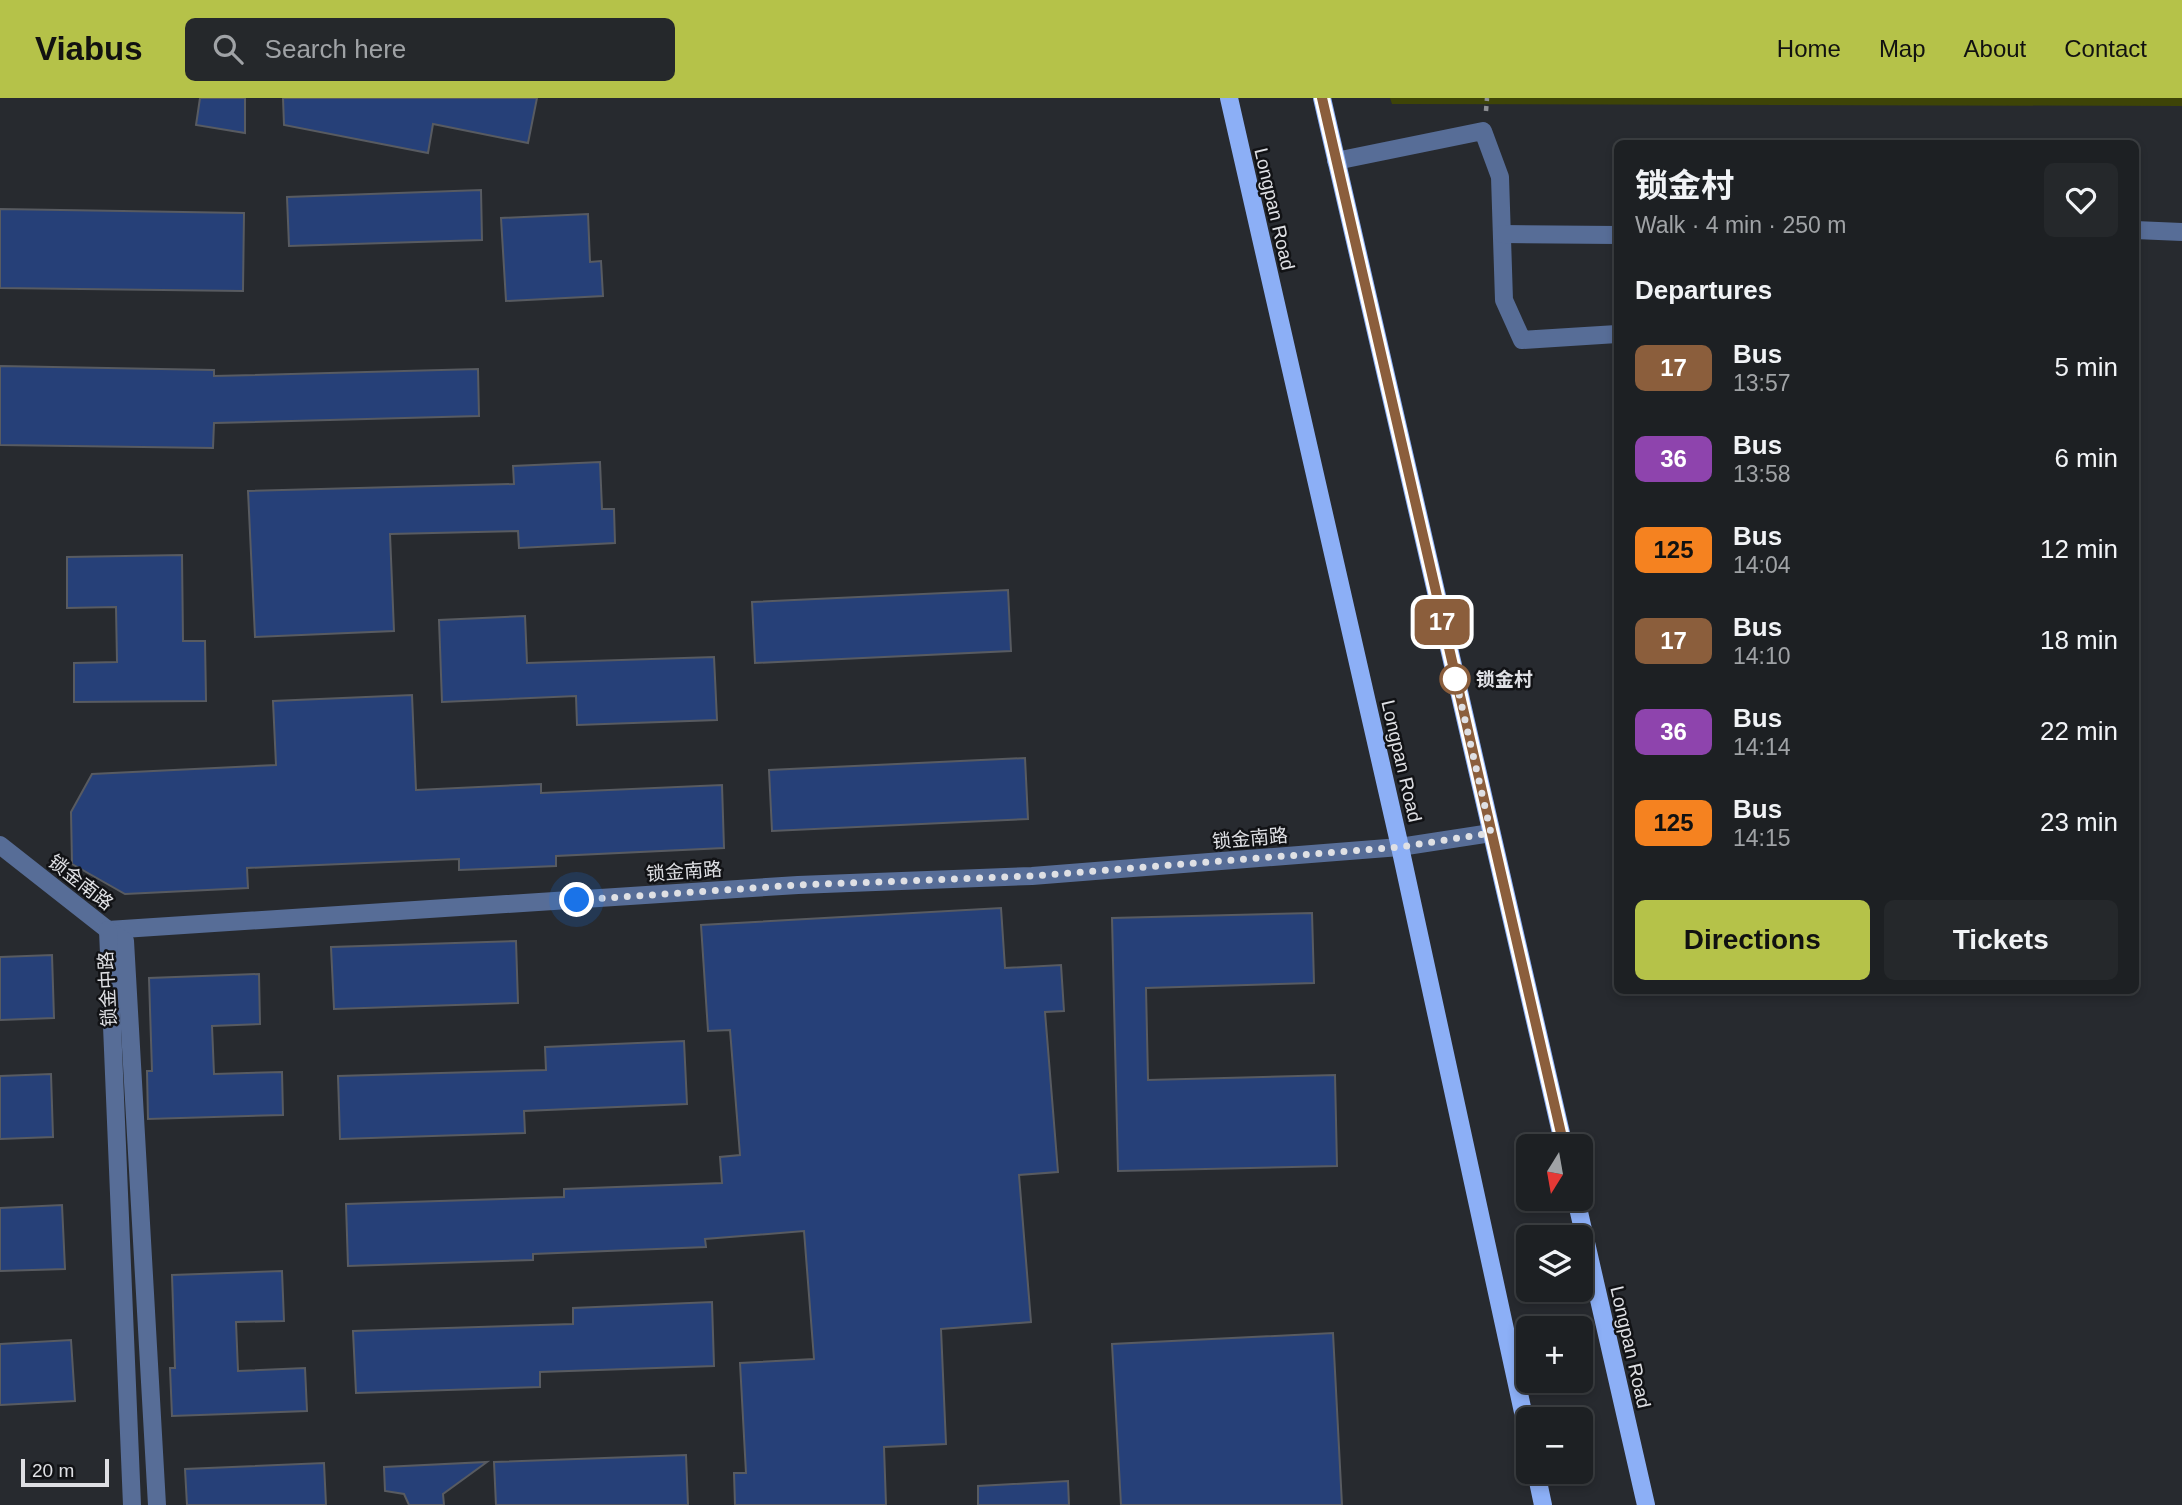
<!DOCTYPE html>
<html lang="en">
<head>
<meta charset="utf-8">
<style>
	body { margin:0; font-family:Arial,"Noto Sans SC",sans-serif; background:#25282b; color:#f1f3f6; height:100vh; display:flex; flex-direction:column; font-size:26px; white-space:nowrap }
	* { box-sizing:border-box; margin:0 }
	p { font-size:23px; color:#a0a3a6 }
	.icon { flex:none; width:38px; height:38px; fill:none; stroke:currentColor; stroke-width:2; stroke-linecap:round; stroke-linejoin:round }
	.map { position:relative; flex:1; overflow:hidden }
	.drawer { position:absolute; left:1614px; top:42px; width:525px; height:854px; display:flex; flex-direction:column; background:#1d2023; border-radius:10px; box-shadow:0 4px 10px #0003,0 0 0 2px #3b3e41 }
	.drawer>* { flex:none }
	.badge { padding:0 14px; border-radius:10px; font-size:24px; line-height:46px }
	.needle { width:46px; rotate:191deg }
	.controls { position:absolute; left:1516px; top:1036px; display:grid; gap:14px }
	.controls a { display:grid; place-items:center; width:77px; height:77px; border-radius:10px; background:#1d2023; box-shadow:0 4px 10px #0003,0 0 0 2px #3b3e41; font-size:35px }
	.scale { position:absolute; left:21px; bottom:18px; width:88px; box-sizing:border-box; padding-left:7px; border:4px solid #dfe0e4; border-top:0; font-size:19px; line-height:24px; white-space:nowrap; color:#dfe0e4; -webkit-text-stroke:5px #111215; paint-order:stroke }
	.you { position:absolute; width:35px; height:35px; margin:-18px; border:5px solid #fff; border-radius:50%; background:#1a73e8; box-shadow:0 0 0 10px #1a73e833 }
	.map>.badge { position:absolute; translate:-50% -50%; box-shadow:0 0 0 4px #fff }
	h2 { padding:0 21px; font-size:26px; line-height:63px }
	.round { display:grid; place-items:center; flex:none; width:74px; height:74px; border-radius:10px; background:#25282b }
	.headline { display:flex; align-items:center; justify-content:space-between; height:119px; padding:0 21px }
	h1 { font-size:33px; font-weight:700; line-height:52px }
	.action { display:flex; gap:14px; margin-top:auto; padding:14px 21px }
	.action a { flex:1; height:80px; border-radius:10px; background:#b5c249; color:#111; font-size:28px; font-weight:700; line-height:80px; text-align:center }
	.action a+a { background:#25282b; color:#f1f3f6 }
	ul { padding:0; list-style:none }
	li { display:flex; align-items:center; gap:21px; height:91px; padding:0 21px }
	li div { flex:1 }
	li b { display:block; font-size:26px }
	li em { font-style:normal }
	li .badge { min-width:77px; font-weight:700; text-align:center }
	header { display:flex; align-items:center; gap:42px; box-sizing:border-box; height:98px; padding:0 35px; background:#b5c249; color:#111 }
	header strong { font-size:33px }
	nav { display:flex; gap:38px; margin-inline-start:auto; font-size:24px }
	.search { width:490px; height:63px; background:#25282b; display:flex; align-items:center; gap:18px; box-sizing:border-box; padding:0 24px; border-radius:10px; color:#a0a3a6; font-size:26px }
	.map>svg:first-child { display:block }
	.green { fill:#3e4407 }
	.building { fill:#264078; stroke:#585b61; stroke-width:2 }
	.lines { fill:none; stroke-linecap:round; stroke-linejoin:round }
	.path { stroke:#8c8e92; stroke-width:4.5; stroke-dasharray:5 5; stroke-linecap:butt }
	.minor { stroke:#576d97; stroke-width:18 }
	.major { stroke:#8caff6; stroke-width:18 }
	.line-casing { stroke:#fff; stroke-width:16 }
	.line { stroke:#8b5e3c; stroke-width:10 }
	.walk { stroke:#dfe0e4; stroke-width:7; stroke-dasharray:0 12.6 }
	.stop-dot { fill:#fff; stroke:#8b5e3c; stroke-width:3.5 }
	.labels { text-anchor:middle; stroke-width:5; stroke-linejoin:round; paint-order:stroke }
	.street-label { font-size:19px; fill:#dfe0e4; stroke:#111215 }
	.stop-label { font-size:19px; font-weight:bold; fill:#dfe0e4; stroke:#111215; text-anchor:start }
</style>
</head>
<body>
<header>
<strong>Viabus</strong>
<div class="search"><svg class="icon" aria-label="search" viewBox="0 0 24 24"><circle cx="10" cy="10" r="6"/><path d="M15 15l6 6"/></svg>Search here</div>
<nav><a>Home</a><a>Map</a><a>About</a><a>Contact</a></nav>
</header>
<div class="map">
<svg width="2182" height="1407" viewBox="0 0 2182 1407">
	<rect width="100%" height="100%" fill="#272a2f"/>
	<!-- green -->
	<path class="green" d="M1390,0H2182V8L1392,6Z"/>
	<!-- building -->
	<g class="building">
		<path d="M200,0H245V35L196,27Z"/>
		<path d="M283,0H537L528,45L433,26L428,55L284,27Z"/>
		<path d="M481,92L482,142L289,148L287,99Z"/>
		<path d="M0,111L244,115L243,193L0,190Z"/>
		<path d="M588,116L590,164L601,163L603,198L506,203L501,120Z"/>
		<path d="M0,268L214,272V278L478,271L479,318L214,325L213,350L0,347Z"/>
		<path d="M600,364L602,411H614L615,445L519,450L518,433L390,436L394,533L255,539L248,393L514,386L513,368Z"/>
		<path d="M182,457L183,543H205L206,603L74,604V565L117,564L116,509L67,510V459Z"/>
		<path d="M1008,492L1011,553L755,565L752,504Z"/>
		<path d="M525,518L527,565L714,559L717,622L577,627L576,598L442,604L439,522Z"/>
		<path d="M412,597L416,692L541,686V695L722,687L724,750L556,758V768L459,772V761L247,770L248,790L125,796L72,766L71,714L92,676L276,667L273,603Z"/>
		<path d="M1025,660L1028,721L772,733L769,672Z"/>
		<path d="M1001,810L1005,870L1061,867L1064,913L1045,914L1058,1074L1019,1077L1031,1224L941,1231L946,1346L884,1349L886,1407H735L734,1375H746L740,1265L814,1261L804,1133L705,1141L706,1149L533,1156V1162L348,1168L346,1106L564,1099V1091L722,1085L720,1059L740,1057L730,932L708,933L701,827Z"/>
		<path d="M1312,815L1314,885L1146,890L1148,982L1335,977L1337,1068L1118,1073L1112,820Z"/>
		<path d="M516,843L518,905L334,911L331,849Z"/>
		<path d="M52,857L54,920L0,922V859Z"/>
		<path d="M259,876L260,926L212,928L214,976L282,974L283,1017L148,1021L147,973H152L149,880Z"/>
		<path d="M684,943L687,1006L524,1013L525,1035L340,1041L338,978L546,972L545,949Z"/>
		<path d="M51,976L53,1039L0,1041V978Z"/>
		<path d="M62,1107L65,1171L0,1173V1110Z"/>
		<path d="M282,1173L284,1223L236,1224L238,1273L305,1270L307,1313L172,1318L170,1270H175L172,1177Z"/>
		<path d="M712,1204L714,1268L540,1274V1289L356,1295L353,1233L573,1226V1210Z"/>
		<path d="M1333,1235L1342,1407H1121L1112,1246Z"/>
		<path d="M71,1242L75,1303L0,1307V1246Z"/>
		<path d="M686,1357L688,1407H496L494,1364Z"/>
		<path d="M487,1364L443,1396L444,1407H409L404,1396L385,1393L384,1369Z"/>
		<path d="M324,1365L326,1407H187L185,1371Z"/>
		<path d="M1068,1383L1069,1407H978V1388Z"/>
	</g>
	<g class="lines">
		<!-- path -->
		<path class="path" d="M1486,13L1487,0"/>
		<!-- minor -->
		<g class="minor">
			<path d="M1336,63L1483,33L1500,79L1504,202L1522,242L1617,236"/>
			<path d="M2135,132L2182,134"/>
			<path d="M1502,136L1617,137"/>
			<path d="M0,747L108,832L798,787L1032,778L1400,749L1491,735"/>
			<path d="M108,832L125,843L157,1407"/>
			<path d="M108,832L132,1407"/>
		</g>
		<!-- major -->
		<g class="major">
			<path d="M1229,0L1400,749L1528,1337"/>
			<path d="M1322,0L1564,1048"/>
			<path d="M1576,1101L1646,1407"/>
			<path d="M1536,1374L1543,1407"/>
		</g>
	</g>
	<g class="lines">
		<!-- line casing -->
		<g class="line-casing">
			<path id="line" d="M1322,0L1564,1048"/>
		</g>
		<!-- line -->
		<use href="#line" class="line"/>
		<!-- walk -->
		<path class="walk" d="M577,802L798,787L1032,778L1400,749L1491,735L1454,574L1455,581"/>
	</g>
	<!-- markers -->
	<circle class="stop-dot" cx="1455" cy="581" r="14"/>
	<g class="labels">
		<!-- street labels -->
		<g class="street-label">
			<text transform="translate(1275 111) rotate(77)" y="7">Longpan Road</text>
			<text transform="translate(1402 663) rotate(77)" y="7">Longpan Road</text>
			<text transform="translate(1250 740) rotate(-5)" y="7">锁金南路</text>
			<text transform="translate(684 773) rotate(-4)" y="7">锁金南路</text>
			<text transform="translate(81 784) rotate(38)" y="7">锁金南路</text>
			<text transform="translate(107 891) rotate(-93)" y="7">锁金中路</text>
			<text transform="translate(1631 1249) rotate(77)" y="7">Longpan Road</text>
		</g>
		<!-- stop labels -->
		<g class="stop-label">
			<text x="1476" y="588">锁金村</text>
		</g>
	</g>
</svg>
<div class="controls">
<a><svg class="needle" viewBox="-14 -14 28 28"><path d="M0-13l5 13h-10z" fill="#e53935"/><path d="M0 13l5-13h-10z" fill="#a0a3a6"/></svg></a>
<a><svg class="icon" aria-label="layers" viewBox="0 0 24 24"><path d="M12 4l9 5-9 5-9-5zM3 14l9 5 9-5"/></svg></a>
<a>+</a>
<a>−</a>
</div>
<div class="scale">20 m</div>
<div class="you" style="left:577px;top:802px"></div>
<b class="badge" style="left:1442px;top:524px;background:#8b5e3c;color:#fff">17</b>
<section class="drawer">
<div class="headline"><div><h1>锁金村</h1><p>Walk · 4 min · 250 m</p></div><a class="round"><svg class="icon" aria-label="heart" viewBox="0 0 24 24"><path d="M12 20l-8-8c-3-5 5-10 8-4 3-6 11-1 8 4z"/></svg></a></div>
<h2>Departures</h2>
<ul>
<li><span class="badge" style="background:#8b5e3c;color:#fff">17</span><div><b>Bus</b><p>13:57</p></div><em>5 min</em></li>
<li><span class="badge" style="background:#8e44ad;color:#fff">36</span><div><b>Bus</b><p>13:58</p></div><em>6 min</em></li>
<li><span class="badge" style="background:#f58220;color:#111">125</span><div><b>Bus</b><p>14:04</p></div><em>12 min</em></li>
<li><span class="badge" style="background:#8b5e3c;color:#fff">17</span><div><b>Bus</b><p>14:10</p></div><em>18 min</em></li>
<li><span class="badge" style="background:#8e44ad;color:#fff">36</span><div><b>Bus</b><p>14:14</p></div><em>22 min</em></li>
<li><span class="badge" style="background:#f58220;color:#111">125</span><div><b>Bus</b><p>14:15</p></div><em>23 min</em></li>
</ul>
<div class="action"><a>Directions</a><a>Tickets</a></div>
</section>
</div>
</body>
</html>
